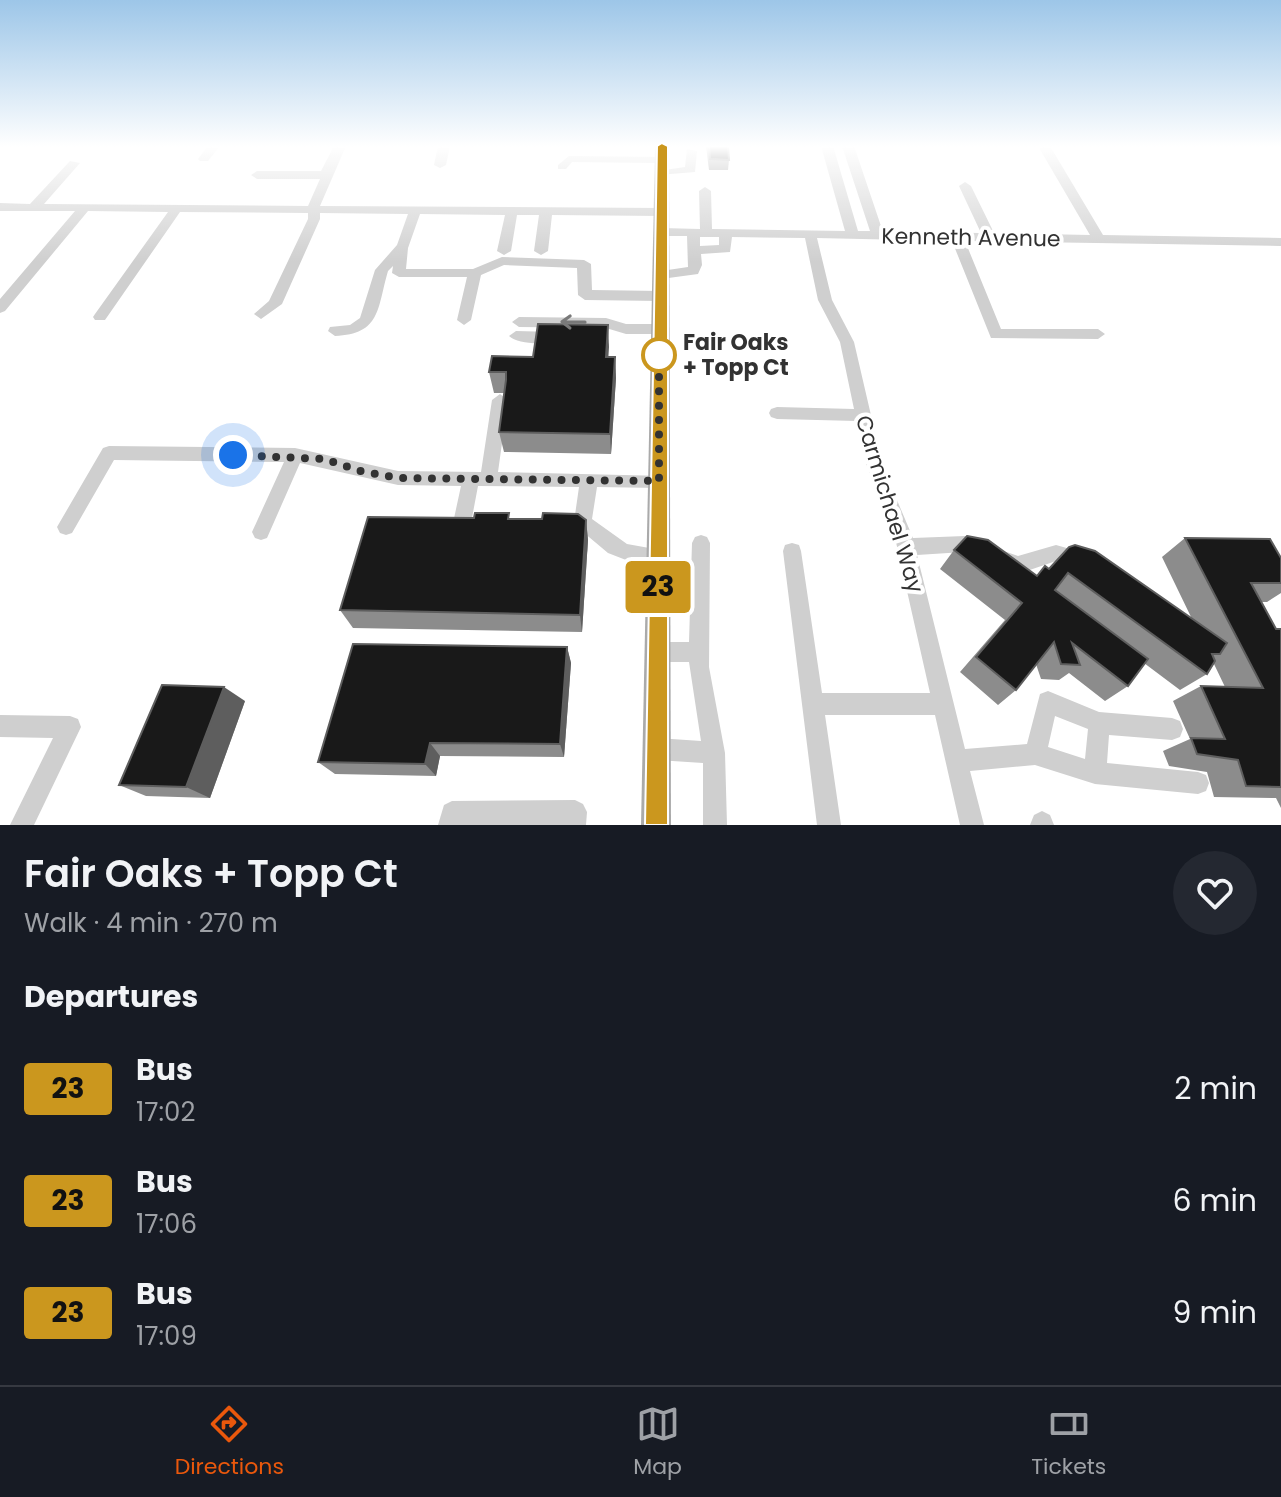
<!DOCTYPE html>
<html lang="en">
<head>
<meta charset="utf-8">
<style>
	body { margin:0; font-family:Poppins,sans-serif; background:#242831; color:#f1f3f6; height:100vh; display:flex; flex-direction:column; font-size:30px; white-space:nowrap }
	* { box-sizing:border-box; margin:0 }
	p { font-size:26px; color:#9ea1a6 }
	.icon { flex:none; width:44px; height:44px; fill:none; stroke:currentColor; stroke-width:2; stroke-linecap:round; stroke-linejoin:round }
	.map { position:relative; height:825px; overflow:hidden }
	.sheet { display:flex; flex-direction:column; background:#171b24; flex:1 }
	.sheet>* { flex:none }
	.badge { padding:0 16px; border-radius:6px; font-size:28px; line-height:52px }
	.you { position:absolute; width:40px; height:40px; margin:-20px; border:6px solid #fff; border-radius:50%; background:#1a73e8; box-shadow:0 0 0 12px #1a73e833 }
	.map>.badge { position:absolute; translate:-50% -50%; box-shadow:0 0 0 4px #fff }
	h2 { padding:0 24px; font-size:30px; line-height:72px }
	.round { display:grid; place-items:center; flex:none; width:84px; height:84px; border-radius:42px; background:#242831 }
	.head { display:flex; align-items:center; justify-content:space-between; height:136px; padding:0 24px }
	h1 { font-size:38px; font-weight:600; line-height:60px }
	ul { padding:0; list-style:none }
	li { display:flex; align-items:center; gap:24px; height:112px; padding:0 24px }
	li div { flex:1 }
	li b { display:block; font-size:30px }
	li em { font-style:normal }
	li .badge { min-width:88px; font-weight:700; text-align:center }
	.tabs { display:flex; justify-content:space-around; align-items:center; height:112px; border-top:2px solid #363941; background:#171b24; font-size:22px; color:#9ea1a6 }
	.tabs a { display:grid; justify-items:center; gap:4px }
	.tabs .on { color:#ea580c }
	.map>svg:first-child { display:block }
	.lines { fill:none; stroke-linecap:round; stroke-linejoin:round }
	.minor { fill:#cfcfcf; fill-rule:evenodd }
	.major { fill:#aaa; fill-rule:evenodd }
	.wall { fill:#8c8c8c }
	.shaded-wall { fill:#5e5e5e }
	.building { fill:#191919; stroke:#5e5e5e; stroke-width:2 }
	.oneway { stroke:#797979 }
	.line { fill:#cb971e; stroke:#fff; stroke-width:2 }
	.walk { stroke:#323232; stroke-width:8; stroke-dasharray:0 14.4 }
	.stop-dot { fill:#fff; stroke:#cb971e; stroke-width:4 }
	.labels { text-anchor:middle; stroke-width:8; stroke-linejoin:round; paint-order:stroke }
	.street-label { font-size:22px; fill:#323232; stroke:#fff }
	.stop-label { font-size:22px; font-weight:bold; fill:#323232; stroke:#fff; text-anchor:start }
</style>
</head>
<body>
<div class="map">
<svg width="1281" height="825" viewBox="0 0 1281 825">
	<rect width="100%" height="100%" fill="#fff"/>
	<g class="lines">
		<!-- minor -->
		<g class="minor">
			<path d="M208,146H220L208,161H200L198,159Z"/>
			<path d="M334,146H346L320,206L662,208L668,212L662,216L552,215L548,251L541,255L534,251L539,215H517L511,251L504,255L497,251L505,215L420,214L408,248L406,269H473L502,257L584,260L591,264L592,290L661,291L668,296L661,301L585,300L578,295L577,268L504,265L481,275L471,320L464,325L457,320L467,277H399L392,273L393,266L388,271C377,309 381,334 335,336L328,331L330,327L350,325L360,318L375,270L397,245L408,214L320,213V219L282,304L261,319L254,314L269,301L308,219V213L180,212L105,320H95L93,317L95,314L168,212L88,211L5,311L0,313V299L75,211H0V203L30,204L70,161L80,163L44,204L308,206L320,179H257L251,175L257,171H321Z"/>
			<path d="M438,146H450L446,165L440,168L434,165Z"/>
			<path d="M821,146H833L858,231H870L842,146H854L883,232L981,233L959,186L965,182L971,186L994,233L1090,235L1038,146H1050L1103,235L1281,238V246L965,241L1001,329H1098L1105,334L1098,339L991,338L952,241L817,238L832,300L854,342L883,467L913,538L965,536L986,544L988,550L986,556L979,558L964,552L917,555L965,749L1027,744L1040,694L1048,691L1099,712L1172,718L1180,721L1183,729L1180,737L1172,740L1109,735L1107,763L1198,772L1206,775L1209,783L1206,791L1198,794L1095,784L1035,765L970,771L984,825H960L935,715H825L841,825H817L783,551L785,545L792,543L799,545L801,551L822,693H930L893,529L867,467L857,421L777,419L771,417L769,413L771,409L777,407L854,409L840,342L818,300L805,238L732,237L730,252L701,254L702,265L698,274L661,279L654,275L661,271L688,267L687,236H661L655,232L661,228L700,229L699,191L705,187L711,191L712,229L845,231ZM700,237H719V245L700,246ZM1055,716L1088,729L1085,759L1048,747Z"/>
			<path d="M687,149L697,151L695,172L658,175V171L685,167Z"/>
			<path d="M569,156L662,157L668,160L662,163L572,162L566,169H558V165Z"/>
			<path d="M519,317L606,318L626,324H659L666,329L659,334H626L606,328L519,327L512,322Z"/>
			<path d="M516,331L555,332L562,337C552,346 519,345 509,336Z"/>
			<path d="M500,394L508,400L498,472L665,476L668,481L665,486L659,488L597,487L592,519L627,544L666,551L668,557L666,563L653,565L626,560L608,553L583,532L561,529L558,523L561,517L575,515L579,487L478,486L471,523L468,529L462,531L456,529L453,523L461,486L398,485L300,463L267,538L261,540L255,538L252,532L284,462L114,460L72,533L66,535L60,533L57,527L103,448L109,446L295,448L398,471L481,472L492,400Z"/>
			<path d="M701,535L707,537L710,543L709,667L725,753L727,825H703V763L657,760L649,757L646,749L649,741L657,738L701,741L689,662H658L651,659L648,652L651,645L658,642H689L692,543L695,537Z"/>
			<path d="M1056,545L1088,554L1090,560L1088,566L1081,568L1056,561L1018,574L994,564L992,558L994,552L1001,550L1018,556Z"/>
			<path d="M0,715L70,716L78,719L81,727L34,825H10L53,738L0,737Z"/>
			<path d="M575,800L583,804L587,812L586,825H438L444,805L452,801Z"/>
			<path d="M1042,811L1050,815L1054,825H1030L1034,815Z"/>
		</g>
		<!-- major -->
		<path class="major" d="M655,146H669L671,825H641Z"/>
	</g>
	<!-- wall -->
	<g class="wall">
		<path d="M706,146H728L729,160L728,170H709Z"/>
		<path d="M608,325V357H615L616,378L611,454L504,452L499,432L504,393H494L489,372L533,357Z"/>
		<path d="M510,519L586,520L588,540L582,632L353,628L340,610Z"/>
		<path d="M1185,538L1281,558V593L1267,602H1261L1276,629H1281V808L1276,798L1214,797L1207,772L1169,766L1163,751L1190,739L1173,701L1201,686L1225,687L1214,664L1207,674L1180,690L1144,663L1128,686L1105,701L1069,673L1059,680L1041,679L1036,664L1016,690L998,705L960,672L1005,620L940,569L954,550L1036,576L1045,566L1048,569L1069,547L1192,619L1162,557Z"/>
		<path d="M567,647L571,663L564,757L440,756L436,776L335,774L318,762Z"/>
		<path d="M245,701L210,798L146,796L119,785Z"/>
	</g>
	<!-- shaded-wall -->
	<g class="shaded-wall">
		<path d="M608,325L609,347L607,378L606,357Z"/>
		<path d="M615,357L616,378L611,454L610,434Z"/>
		<path d="M586,520L588,540L582,632L580,615Z"/>
		<path d="M567,647L571,663L564,757L560,744Z"/>
		<path d="M224,687L245,701L210,798L186,787Z"/>
		<path d="M430,743L440,756L436,776L425,764Z"/>
	</g>
	<!-- building -->
	<g class="building">
		<path d="M709,146H728L729,160L710,159Z"/>
		<path d="M538,324L608,325L606,357H615L610,434L499,432L506,380V372H489L492,356L533,357Z"/>
		<path d="M475,513H509L508,519H542L543,513L578,514L586,520L580,615L340,610L368,517L474,518Z"/>
		<path d="M967,536L988,540L1037,576L1045,566L1049,569L1069,547L1075,545L1095,551L1227,643L1220,654H1212L1215,661L1207,674L1068,573L1055,590L1148,659L1128,686L1072,643L1080,665L1061,664L1054,642L1016,690L976,657L1022,603L954,550Z"/>
		<path d="M1185,538L1270,539L1281,558V583H1251L1276,629H1281V787L1246,786L1238,760L1197,754L1191,738L1225,739L1201,686L1263,688Z"/>
		<path d="M353,644L567,647L560,744L430,743L425,764L318,762Z"/>
		<path d="M162,685L224,687L186,787L119,785Z"/>
	</g>
	<!-- one-way arrows -->
	<defs><path id="oneway-shaft" d="M-6 0H5M1.5-3L5.5 0L1.5 3" fill="none" stroke-width="1.6" stroke-linecap="round" stroke-linejoin="round" transform="scale(2)"/></defs>
	<use class="oneway" href="#oneway-shaft" transform="translate(573 322) rotate(-179)"/>
	<!-- sky -->
	<linearGradient id="sky" x2="0" y2="1"><stop stop-color="#9dc6e8"/><stop offset="0.56" stop-color="#fff"/><stop offset="1" stop-color="#fff" stop-opacity="0"/></linearGradient>
	<rect width="1281" height="262" fill="url(#sky)"/>
	<!-- line -->
	<path class="line" d="M662,143L668,146V825H645L657,146Z"/>
	<g class="lines">
		<!-- walk -->
		<path class="walk" d="M233,455L324,459L360,471L398,478L659,481V355"/>
	</g>
	<!-- markers -->
	<circle class="stop-dot" cx="659" cy="355" r="16"/>
	<g class="labels">
		<!-- street labels -->
		<g class="street-label">
			<text transform="translate(971 237) rotate(1)" y="8">Kenneth Avenue</text>
			<text transform="translate(890 504) rotate(73)" y="8">Carmichael Way</text>
		</g>
		<!-- stop labels -->
		<g class="stop-label">
			<text x="683" y="350">Fair Oaks<tspan x="683" dy="25">+ Topp Ct</tspan></text>
		</g>
	</g>
</svg>
<div class="you" style="left:233px;top:455px"></div>
<b class="badge" style="left:658px;top:587px;background:#cb971e;color:#111">23</b>
</div>
<section class="sheet">
<div class="head"><div><h1>Fair Oaks + Topp Ct</h1><p>Walk · 4 min · 270 m</p></div><a class="round"><svg class="icon" aria-label="heart" viewBox="0 0 24 24"><path d="M12 20l-8-8c-3-5 5-10 8-4 3-6 11-1 8 4z"/></svg></a></div>
<h2>Departures</h2>
<ul>
<li><span class="badge" style="background:#cb971e;color:#111">23</span><div><b>Bus</b><p>17:02</p></div><em>2 min</em></li>
<li><span class="badge" style="background:#cb971e;color:#111">23</span><div><b>Bus</b><p>17:06</p></div><em>6 min</em></li>
<li><span class="badge" style="background:#cb971e;color:#111">23</span><div><b>Bus</b><p>17:09</p></div><em>9 min</em></li>
</ul>
</section>
<nav class="tabs">
<a class="on"><svg class="icon" aria-label="directions" viewBox="0 0 24 24"><path d="M12 3l9 9-9 9-9-9zM9 14v-3h6M13 9l2 2-2 2"/></svg>Directions</a>
<a><svg class="icon" aria-label="map" viewBox="0 0 24 24"><path d="M3 6l6-2 6 2 6-2v14l-6 2-6-2-6 2zM9 4v14M15 6v14"/></svg>Map</a>
<a><svg class="icon" aria-label="tickets" viewBox="0 0 24 24"><path d="M3 7h18v10H3zM15 7v10"/></svg>Tickets</a>
</nav>
</body>
</html>
